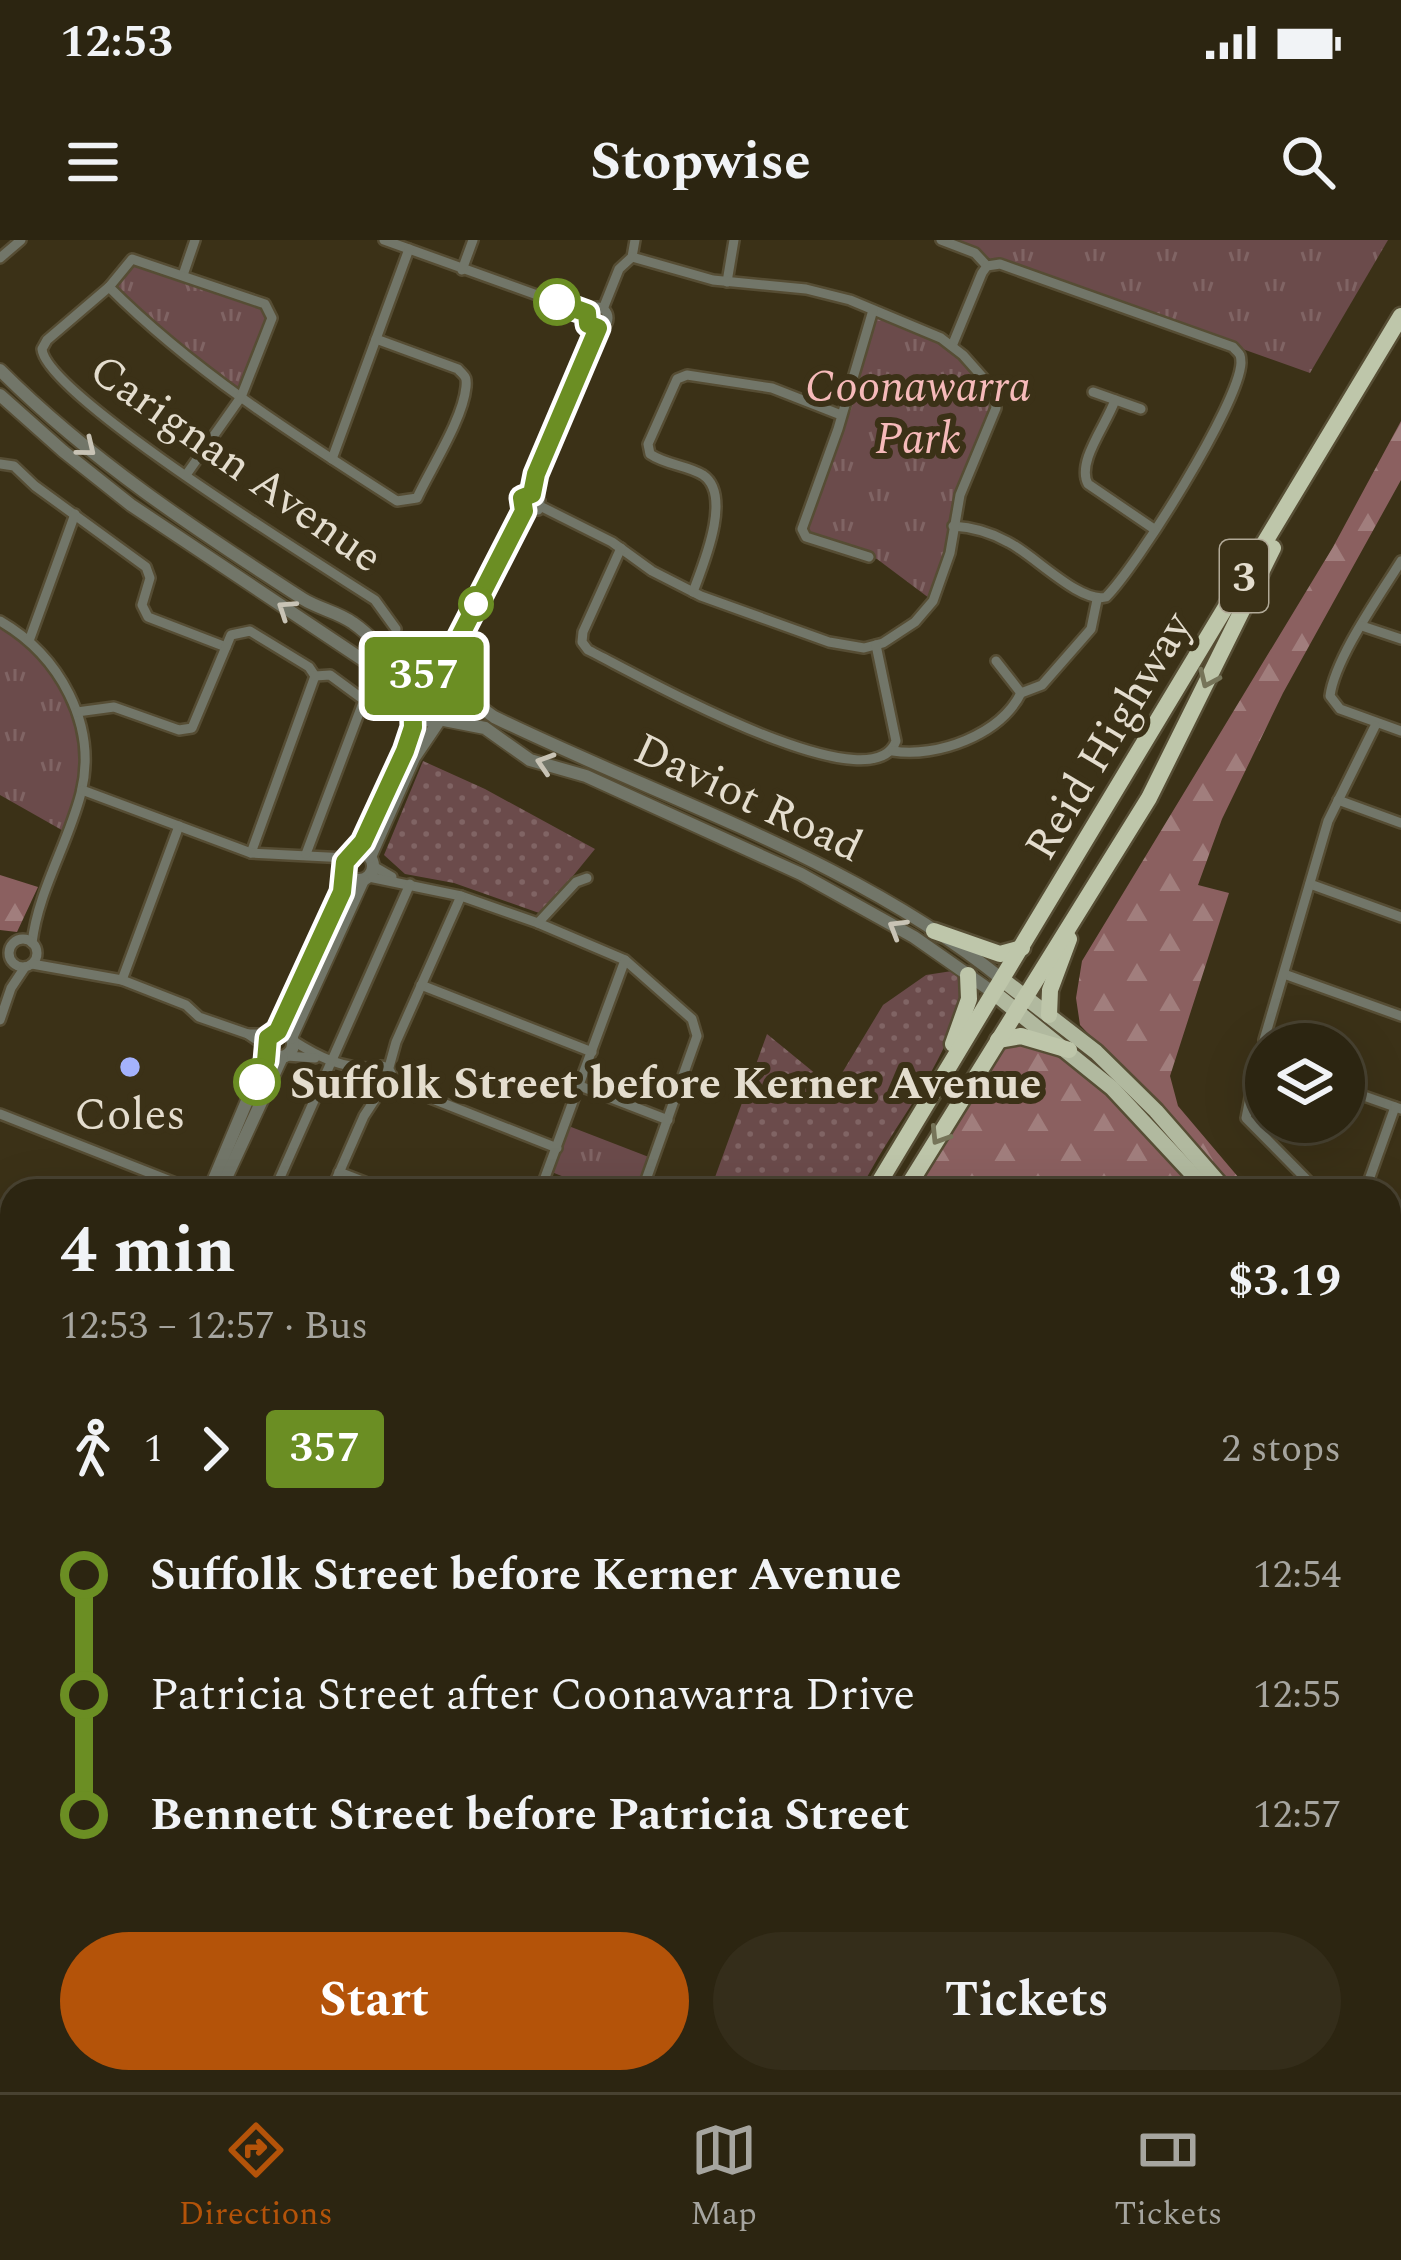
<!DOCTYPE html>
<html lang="en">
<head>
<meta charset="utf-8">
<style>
	body { margin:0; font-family:Spectral,serif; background:#342d1a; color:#f1f3f6; height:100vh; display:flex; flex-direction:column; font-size:45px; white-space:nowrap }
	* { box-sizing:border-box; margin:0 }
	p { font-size:39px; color:#a6a59f }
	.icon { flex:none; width:66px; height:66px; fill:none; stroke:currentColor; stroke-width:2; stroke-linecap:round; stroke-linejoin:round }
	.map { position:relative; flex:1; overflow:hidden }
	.sheet { position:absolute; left:0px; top:939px; width:1401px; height:915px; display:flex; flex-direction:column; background:#2c2511; border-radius:36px 36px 0 0; box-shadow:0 12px 48px #0002,0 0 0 3px #484231 }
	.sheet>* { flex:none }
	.badge { padding:0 24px; border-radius:9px; font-size:42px; line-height:78px }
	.tools { position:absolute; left:1245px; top:783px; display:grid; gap:24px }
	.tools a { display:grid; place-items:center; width:120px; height:120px; border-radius:50%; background:#2c2511; box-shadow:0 12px 48px #0002,0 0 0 3px #484231; font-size:60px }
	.map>.badge { position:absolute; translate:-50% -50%; box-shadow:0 0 0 6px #fff }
	.legs { display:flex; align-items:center; gap:18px; height:132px; padding:0 60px; font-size:39px }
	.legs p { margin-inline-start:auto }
	.headline { display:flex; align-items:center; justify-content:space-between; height:204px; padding:0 60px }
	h1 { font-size:66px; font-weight:700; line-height:90px }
	.button { display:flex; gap:24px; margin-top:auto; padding:24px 60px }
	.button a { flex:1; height:138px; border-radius:72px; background:#b45309; color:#fff; font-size:48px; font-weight:700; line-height:138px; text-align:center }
	.button a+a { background:#342d1a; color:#f1f3f6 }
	ul { padding:0 60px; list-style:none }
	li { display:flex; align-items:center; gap:42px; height:120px; font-size:45px }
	li i { display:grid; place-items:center; width:18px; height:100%; margin:0 15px; background:currentColor }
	li i::after { content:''; width:30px; height:30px; margin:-15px; border:9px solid; border-radius:50%; background:#2c2511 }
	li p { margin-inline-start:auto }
	li:first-child i { background:linear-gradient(#0000 50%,currentColor 0) }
	li:last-child i { background:linear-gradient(currentColor 50%,#0000 0) }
	.status { display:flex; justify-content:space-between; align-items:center; height:84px; padding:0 60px; background:#2c2511; direction:ltr }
	.status svg { height:33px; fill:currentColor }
	header { display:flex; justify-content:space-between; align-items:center; height:156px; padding:0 60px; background:#2c2511; font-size:54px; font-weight:700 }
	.tabs { display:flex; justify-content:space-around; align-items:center; height:168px; border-top:3px solid #484231; background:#2c2511; font-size:33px; color:#a6a59f }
	.tabs a { display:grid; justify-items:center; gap:6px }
	.tabs .on { color:#b45309 }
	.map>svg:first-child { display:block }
	.grass { fill:url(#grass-dots) }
	.forest { fill:url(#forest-firs) }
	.park { fill:url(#park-tufts) }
	.garden { fill:#6b4b4b }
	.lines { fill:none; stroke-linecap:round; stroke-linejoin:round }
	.minor-casing { stroke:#564d34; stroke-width:14 }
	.tertiary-casing { stroke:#564d34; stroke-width:16 }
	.primary-casing { stroke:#564d34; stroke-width:20 }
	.trunk-casing { stroke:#564d34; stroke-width:21 }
	.minor { stroke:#727669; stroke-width:9 }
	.tertiary { stroke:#727669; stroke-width:12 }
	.primary { stroke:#b1b99f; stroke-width:15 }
	.trunk { stroke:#bec6aa; stroke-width:16 }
	.oneway { stroke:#c8c3b5 }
	.oneway2 { stroke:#767459 }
	.line-1-casing { stroke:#fff; stroke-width:27 }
	.line-1 { stroke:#6b8e23; stroke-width:18 }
	.stop-1-dot { fill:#fff; stroke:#6b8e23; stroke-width:6 }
	.poi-dot { fill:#a4b2fc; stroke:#3b3117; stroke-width:4.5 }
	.labels { text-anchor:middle; stroke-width:12; stroke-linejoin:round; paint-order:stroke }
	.shield { fill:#3b3117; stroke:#b1a997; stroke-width:3 }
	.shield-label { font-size:42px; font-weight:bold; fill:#e4ddce }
	.park-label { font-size:45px; font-style:italic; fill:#f6baba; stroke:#3b3117 }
	.street-label { font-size:45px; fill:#e4ddce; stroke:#3b3117 }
	.stop-label { font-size:45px; font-weight:bold; fill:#e4ddce; stroke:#3b3117; text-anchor:start }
	.poi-label { font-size:45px; fill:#e4ddce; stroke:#3b3117 }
</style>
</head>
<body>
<div class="status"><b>12:53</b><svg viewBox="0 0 49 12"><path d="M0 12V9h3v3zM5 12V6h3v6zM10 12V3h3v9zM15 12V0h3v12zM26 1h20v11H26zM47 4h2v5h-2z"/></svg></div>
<header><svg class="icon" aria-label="menu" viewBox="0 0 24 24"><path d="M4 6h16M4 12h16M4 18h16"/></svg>Stopwise<svg class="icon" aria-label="search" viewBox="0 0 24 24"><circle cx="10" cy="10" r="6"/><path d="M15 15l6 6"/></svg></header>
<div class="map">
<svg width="1401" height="1852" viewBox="0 0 1401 1852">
	<defs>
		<pattern id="grass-dots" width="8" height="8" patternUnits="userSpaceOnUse" patternTransform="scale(3)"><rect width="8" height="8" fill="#6b4b4b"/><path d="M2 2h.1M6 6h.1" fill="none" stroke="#806464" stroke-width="1.8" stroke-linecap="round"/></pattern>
		<pattern id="forest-firs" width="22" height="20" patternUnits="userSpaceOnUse" patternTransform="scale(3)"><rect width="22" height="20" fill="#8b6060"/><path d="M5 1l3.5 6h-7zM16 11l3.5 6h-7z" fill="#a17e7d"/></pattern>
		<pattern id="park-tufts" width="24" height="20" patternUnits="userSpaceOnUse" patternTransform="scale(3)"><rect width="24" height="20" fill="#6b4b4b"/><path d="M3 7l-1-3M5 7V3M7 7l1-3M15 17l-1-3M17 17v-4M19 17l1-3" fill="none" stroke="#806464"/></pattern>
	</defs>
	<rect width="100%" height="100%" fill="#3b3117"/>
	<!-- grass -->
	<g class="grass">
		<path d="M423,521L485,549L595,609L542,674L454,643L405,634L384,615Z"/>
		<path d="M952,731L964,743C953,821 894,881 860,951H710L767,794L833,848L883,765L926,735Z"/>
		<path d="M424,1842H524L566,1852H450L432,1851Z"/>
	</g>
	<!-- forest -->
	<g class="forest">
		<path d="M1401,181V240L1283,453L1222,579L1198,645L1229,653L1170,836L1178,866L1250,951H1237L1080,785L1076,758L1082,721L1333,307Z"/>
		<path d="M0,635L38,647L17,692L0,690Z"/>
		<path d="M998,800L1069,810L1208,951H914Z"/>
		<path d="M1389,1160L1401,1172V1332L1389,1327Z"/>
	</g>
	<!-- park -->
	<g class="park">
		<path d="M937,0H1388L1310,133Z"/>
		<path d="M132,19L270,70L241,157L109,47Z"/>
		<path d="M873,70L941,98L997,157L960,255L950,313L933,361L877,319L806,297L804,287Z"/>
		<path d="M0,381L46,418L79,477L84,527L67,593L0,555Z"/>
		<path d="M566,885L654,919L642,951H600L549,931Z"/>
		<path d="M0,1135L12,1139V1359L0,1354Z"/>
		<path d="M1108,1842H1184L1212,1852H1104Z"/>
	</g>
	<!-- garden -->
	<path class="garden" d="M0,1157C16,1185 20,1231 0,1257Z"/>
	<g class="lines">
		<!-- minor casing -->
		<g class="minor-casing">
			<g id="minor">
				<path d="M384,0L587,73"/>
				<path d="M941,0L975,13L987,26"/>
				<path d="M0,18L21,0"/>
				<path d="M462,30L473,0"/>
				<path d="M183,35L195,0"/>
				<path d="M727,42L734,0"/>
				<path d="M109,47C194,132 297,197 397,261L417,258C431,228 463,179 466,147C467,136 465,137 458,129L376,99"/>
				<circle cx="597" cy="78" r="11"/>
				<path d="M603,69L619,29L632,17L635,0"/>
				<path d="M952,106L982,33L987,26L1000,24L1233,107C1239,114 1241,113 1241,123C1239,164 1137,326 1106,357C1080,364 1033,314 1008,302C992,293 971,287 953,286"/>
				<path d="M1093,152L1141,169"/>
				<path d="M1115,160C1107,184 1076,222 1088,244L1154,289"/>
				<path d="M332,219L409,9"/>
				<path d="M0,224L14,226L35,246L146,327L150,338L142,365L148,377L226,407"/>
				<path d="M186,235L241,157L272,78L265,64L132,19L109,47L47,100L42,109C46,156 323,326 375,360L396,389"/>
				<path d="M532,254L536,234L598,88"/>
				<path d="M540,266L612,302L652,331L701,356L829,402L864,408L883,403L915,382L933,361L950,313L960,255L996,168L994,150L963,115L941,98L850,60L806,49L713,40L632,17"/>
				<path d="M621,308L583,392L582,402L588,410C633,432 872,569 896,501L876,405"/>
				<path d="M869,317L806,297L802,289L838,189L873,70"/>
				<path d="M1401,321C1380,355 1335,418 1330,456L1340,469L1401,491"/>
				<path d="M693,352C703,325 733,255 703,235C687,225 666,225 650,214L648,204L677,139L687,135L772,148L841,175"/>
				<path d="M0,381C59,415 98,484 81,553C68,604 38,651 32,703"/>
				<path d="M1362,386L1401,399"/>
				<path d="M29,401L75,274"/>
				<path d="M996,421L1021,453"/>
				<path d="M433,433L458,400L524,271L522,258L535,255L540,261L538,270L524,271"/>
				<path d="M454,443L458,405"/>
				<path d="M77,472L114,467L179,490L192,488L231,395L250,391L309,427L315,436L251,613"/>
				<path d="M893,511C937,518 1000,495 1021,453L1042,445L1091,389L1097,360"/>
				<path d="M82,550L251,613L347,618"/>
				<path d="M1338,560L1401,583"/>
				<path d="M306,614L364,460L330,435L315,436"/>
				<path d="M373,626L392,637"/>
				<path d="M369,637L461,656L538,683L625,720L692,779L697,796L642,951"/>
				<path d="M1310,644L1401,677"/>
				<path d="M538,683L576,642L587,638"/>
				<circle cx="23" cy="713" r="14"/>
				<path d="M32,724L122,740L186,765L199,777L248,794L267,807"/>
				<path d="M1284,734L1401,776"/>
				<path d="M122,740L179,586"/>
				<path d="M421,745L592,812"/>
				<path d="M0,780L11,748L25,727"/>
				<path d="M248,794H271"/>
				<path d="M292,800C320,818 341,828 374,828"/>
				<path d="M287,816L315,818"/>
				<path d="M1266,817L1264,800L1328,581L1375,486"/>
				<path d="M1266,822L1255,832L1246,878L1318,951"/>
				<circle cx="380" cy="838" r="12"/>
				<path d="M388,831L396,802L461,656"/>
				<path d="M391,837L420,854L557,908"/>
				<path d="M580,846L668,880"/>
				<path d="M1344,849L1401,869"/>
				<path d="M0,874L196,951"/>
				<path d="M339,932L388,951"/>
				<path d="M274,951L410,644"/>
				<path d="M331,951L364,876L381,850"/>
				<path d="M540,951L625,720"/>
				<path d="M1365,951L1395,867"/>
				<path d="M1389,1018L1401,1028"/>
				<path d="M1389,1334L1401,1338"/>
				<path d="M0,1354L12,1359"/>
				<path d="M1389,1382L1401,1386"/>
				<path d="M1389,1430L1401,1398"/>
				<path d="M1389,1466L1401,1462"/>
				<path d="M0,1481L12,1486"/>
				<path d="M1389,1483L1401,1478"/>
				<path d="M0,1574L12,1548"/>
				<path d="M0,1607L12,1610"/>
				<path d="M1389,1723L1401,1689"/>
				<path d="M0,1754L12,1758"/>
				<path d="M178,1842L201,1852"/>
				<path d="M1243,1842L1246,1852"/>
				<path d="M42,1852L46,1842"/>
				<path d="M112,1852L116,1842"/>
				<path d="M942,1852L945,1842"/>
				<path d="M1012,1852L1015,1842"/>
				<path d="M1092,1852L1096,1842"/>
				<path d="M1342,1852L1346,1842"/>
			</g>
		</g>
		<!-- tertiary casing -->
		<g class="tertiary-casing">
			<g id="tertiary">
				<path d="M0,130C90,220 196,290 303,359C319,369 338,372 353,383C385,405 383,423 428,434"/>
				<path d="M0,155L63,211L131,265L387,436L411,464"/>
				<circle cx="434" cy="457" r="24"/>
				<path d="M457,450L494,477C664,560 854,619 1003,740"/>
				<path d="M444,480L485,488L530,520L586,536L801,634L914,697L994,753"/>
				<circle cx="359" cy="626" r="14"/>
				<path d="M356,612L405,511L414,470"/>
				<path d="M370,617L414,518L439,481"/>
				<circle cx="280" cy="804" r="13"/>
				<path d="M278,791L342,652L346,633"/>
				<path d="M291,798L363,640"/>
				<path d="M209,951L268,811"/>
				<path d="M220,951L282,817"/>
				<path d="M0,1420L12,1394"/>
				<path d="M0,1449L12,1421"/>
				<path d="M1389,1539L1401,1543"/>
				<path d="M0,1684L12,1687"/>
				<path d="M596,1842L634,1850"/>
				<path d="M660,1842L666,1852"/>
			</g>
		</g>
		<!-- primary casing -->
		<g class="primary-casing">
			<g id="primary">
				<path d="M1003,740L1096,812L1156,871L1226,951"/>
				<path d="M994,753L1112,848L1208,951"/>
				<path d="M1389,1132L1401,1144"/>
				<path d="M1389,1160L1401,1172"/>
			</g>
		</g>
		<!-- trunk casing -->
		<g class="trunk-casing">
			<g id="trunk">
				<path d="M934,691L1000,714L1022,708"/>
				<path d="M1049,775L1050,750L1069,699"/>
				<path d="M998,800L1021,796L1069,810"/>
				<path d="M953,804L969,759L968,735"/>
				<path d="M874,951L1401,76"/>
				<path d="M905,951L1149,558L1273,308"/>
				<path d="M357,1852L361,1842"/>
				<path d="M388,1852L393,1842"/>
			</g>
		</g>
		<!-- minor -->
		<use href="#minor" class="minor"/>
		<!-- tertiary -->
		<use href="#tertiary" class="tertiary"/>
		<!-- primary -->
		<use href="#primary" class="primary"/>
		<!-- trunk -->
		<use href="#trunk" class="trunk"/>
	</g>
	<!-- one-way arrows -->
	<defs><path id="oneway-chevron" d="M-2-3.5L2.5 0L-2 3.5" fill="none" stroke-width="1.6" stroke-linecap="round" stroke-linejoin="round" transform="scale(3)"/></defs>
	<g class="oneway">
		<use href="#oneway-chevron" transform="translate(87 208) rotate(39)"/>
		<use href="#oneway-chevron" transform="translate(286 369) rotate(-146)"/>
		<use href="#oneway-chevron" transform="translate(545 523) rotate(-162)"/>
		<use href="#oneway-chevron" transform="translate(897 688) rotate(-149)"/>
	</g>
	<g class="oneway2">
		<use href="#oneway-chevron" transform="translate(1208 439) rotate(114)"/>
		<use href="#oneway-chevron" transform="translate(939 896) rotate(122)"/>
	</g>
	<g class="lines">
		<!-- line-1 casing -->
		<g class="line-1-casing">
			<path id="line-1" d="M257,842L266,821L268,798L278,791L342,652L345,622L363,602L405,511L413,487L412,448L423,436L433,433L458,400L524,271L522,258L532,254L536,234L598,88L588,84L587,73L557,62"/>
		</g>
		<!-- line-1 -->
		<use href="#line-1" class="line-1"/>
	</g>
	<!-- markers -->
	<g class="stop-1-dot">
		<circle cx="557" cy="62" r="21"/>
		<circle cx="476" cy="364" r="15"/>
		<circle cx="257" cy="842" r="21"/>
	</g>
	<circle class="poi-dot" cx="130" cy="827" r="12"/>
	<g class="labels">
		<!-- shield labels -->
		<rect class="shield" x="1220" y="300" width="48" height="72" rx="9"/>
		<g class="shield-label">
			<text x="1244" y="351">3</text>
		</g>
		<!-- park labels -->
		<g class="park-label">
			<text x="918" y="161">Coonawarra<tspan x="918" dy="52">Park</tspan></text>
		</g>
		<!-- street labels -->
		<g class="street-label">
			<text transform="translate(237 222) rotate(35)" y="16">Carignan Avenue</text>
			<text transform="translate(1107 495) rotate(-59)" y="16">Reid Highway</text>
			<text transform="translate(749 556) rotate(25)" y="16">Daviot Road</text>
		</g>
		<!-- stop labels -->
		<g class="stop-label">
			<text x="290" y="858">Suffolk Street before Kerner Avenue</text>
		</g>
		<!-- poi labels -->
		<g class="poi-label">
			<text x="130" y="889">Coles</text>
		</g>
	</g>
</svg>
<div class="tools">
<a><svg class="icon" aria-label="layers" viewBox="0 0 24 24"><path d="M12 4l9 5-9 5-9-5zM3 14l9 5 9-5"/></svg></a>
</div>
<b class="badge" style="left:424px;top:436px;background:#6b8e23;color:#fff">357</b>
<section class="sheet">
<div class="headline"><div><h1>4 min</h1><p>12:53 – 12:57 · Bus</p></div><b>$3.19</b></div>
<div class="legs"><svg class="icon" aria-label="walk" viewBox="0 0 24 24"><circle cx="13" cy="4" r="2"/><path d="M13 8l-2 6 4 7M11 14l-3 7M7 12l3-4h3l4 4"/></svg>1<svg class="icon" aria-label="forward" viewBox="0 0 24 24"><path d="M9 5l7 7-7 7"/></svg><b class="badge" style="background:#6b8e23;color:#fff">357</b><p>2 stops</p></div>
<ul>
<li><i style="color:#6b8e23"></i><b>Suffolk Street before Kerner Avenue</b><p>12:54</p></li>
<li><i style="color:#6b8e23"></i><span>Patricia Street after Coonawarra Drive</span><p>12:55</p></li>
<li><i style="color:#6b8e23"></i><b>Bennett Street before Patricia Street</b><p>12:57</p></li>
</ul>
<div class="button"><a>Start</a><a>Tickets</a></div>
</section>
</div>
<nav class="tabs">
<a class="on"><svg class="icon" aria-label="directions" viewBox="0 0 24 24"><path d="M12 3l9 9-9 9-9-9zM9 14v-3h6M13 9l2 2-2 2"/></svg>Directions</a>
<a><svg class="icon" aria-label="map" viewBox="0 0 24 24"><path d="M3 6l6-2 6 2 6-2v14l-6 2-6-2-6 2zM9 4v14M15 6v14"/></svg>Map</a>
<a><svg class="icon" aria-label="tickets" viewBox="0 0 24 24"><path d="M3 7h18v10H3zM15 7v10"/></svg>Tickets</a>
</nav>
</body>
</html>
